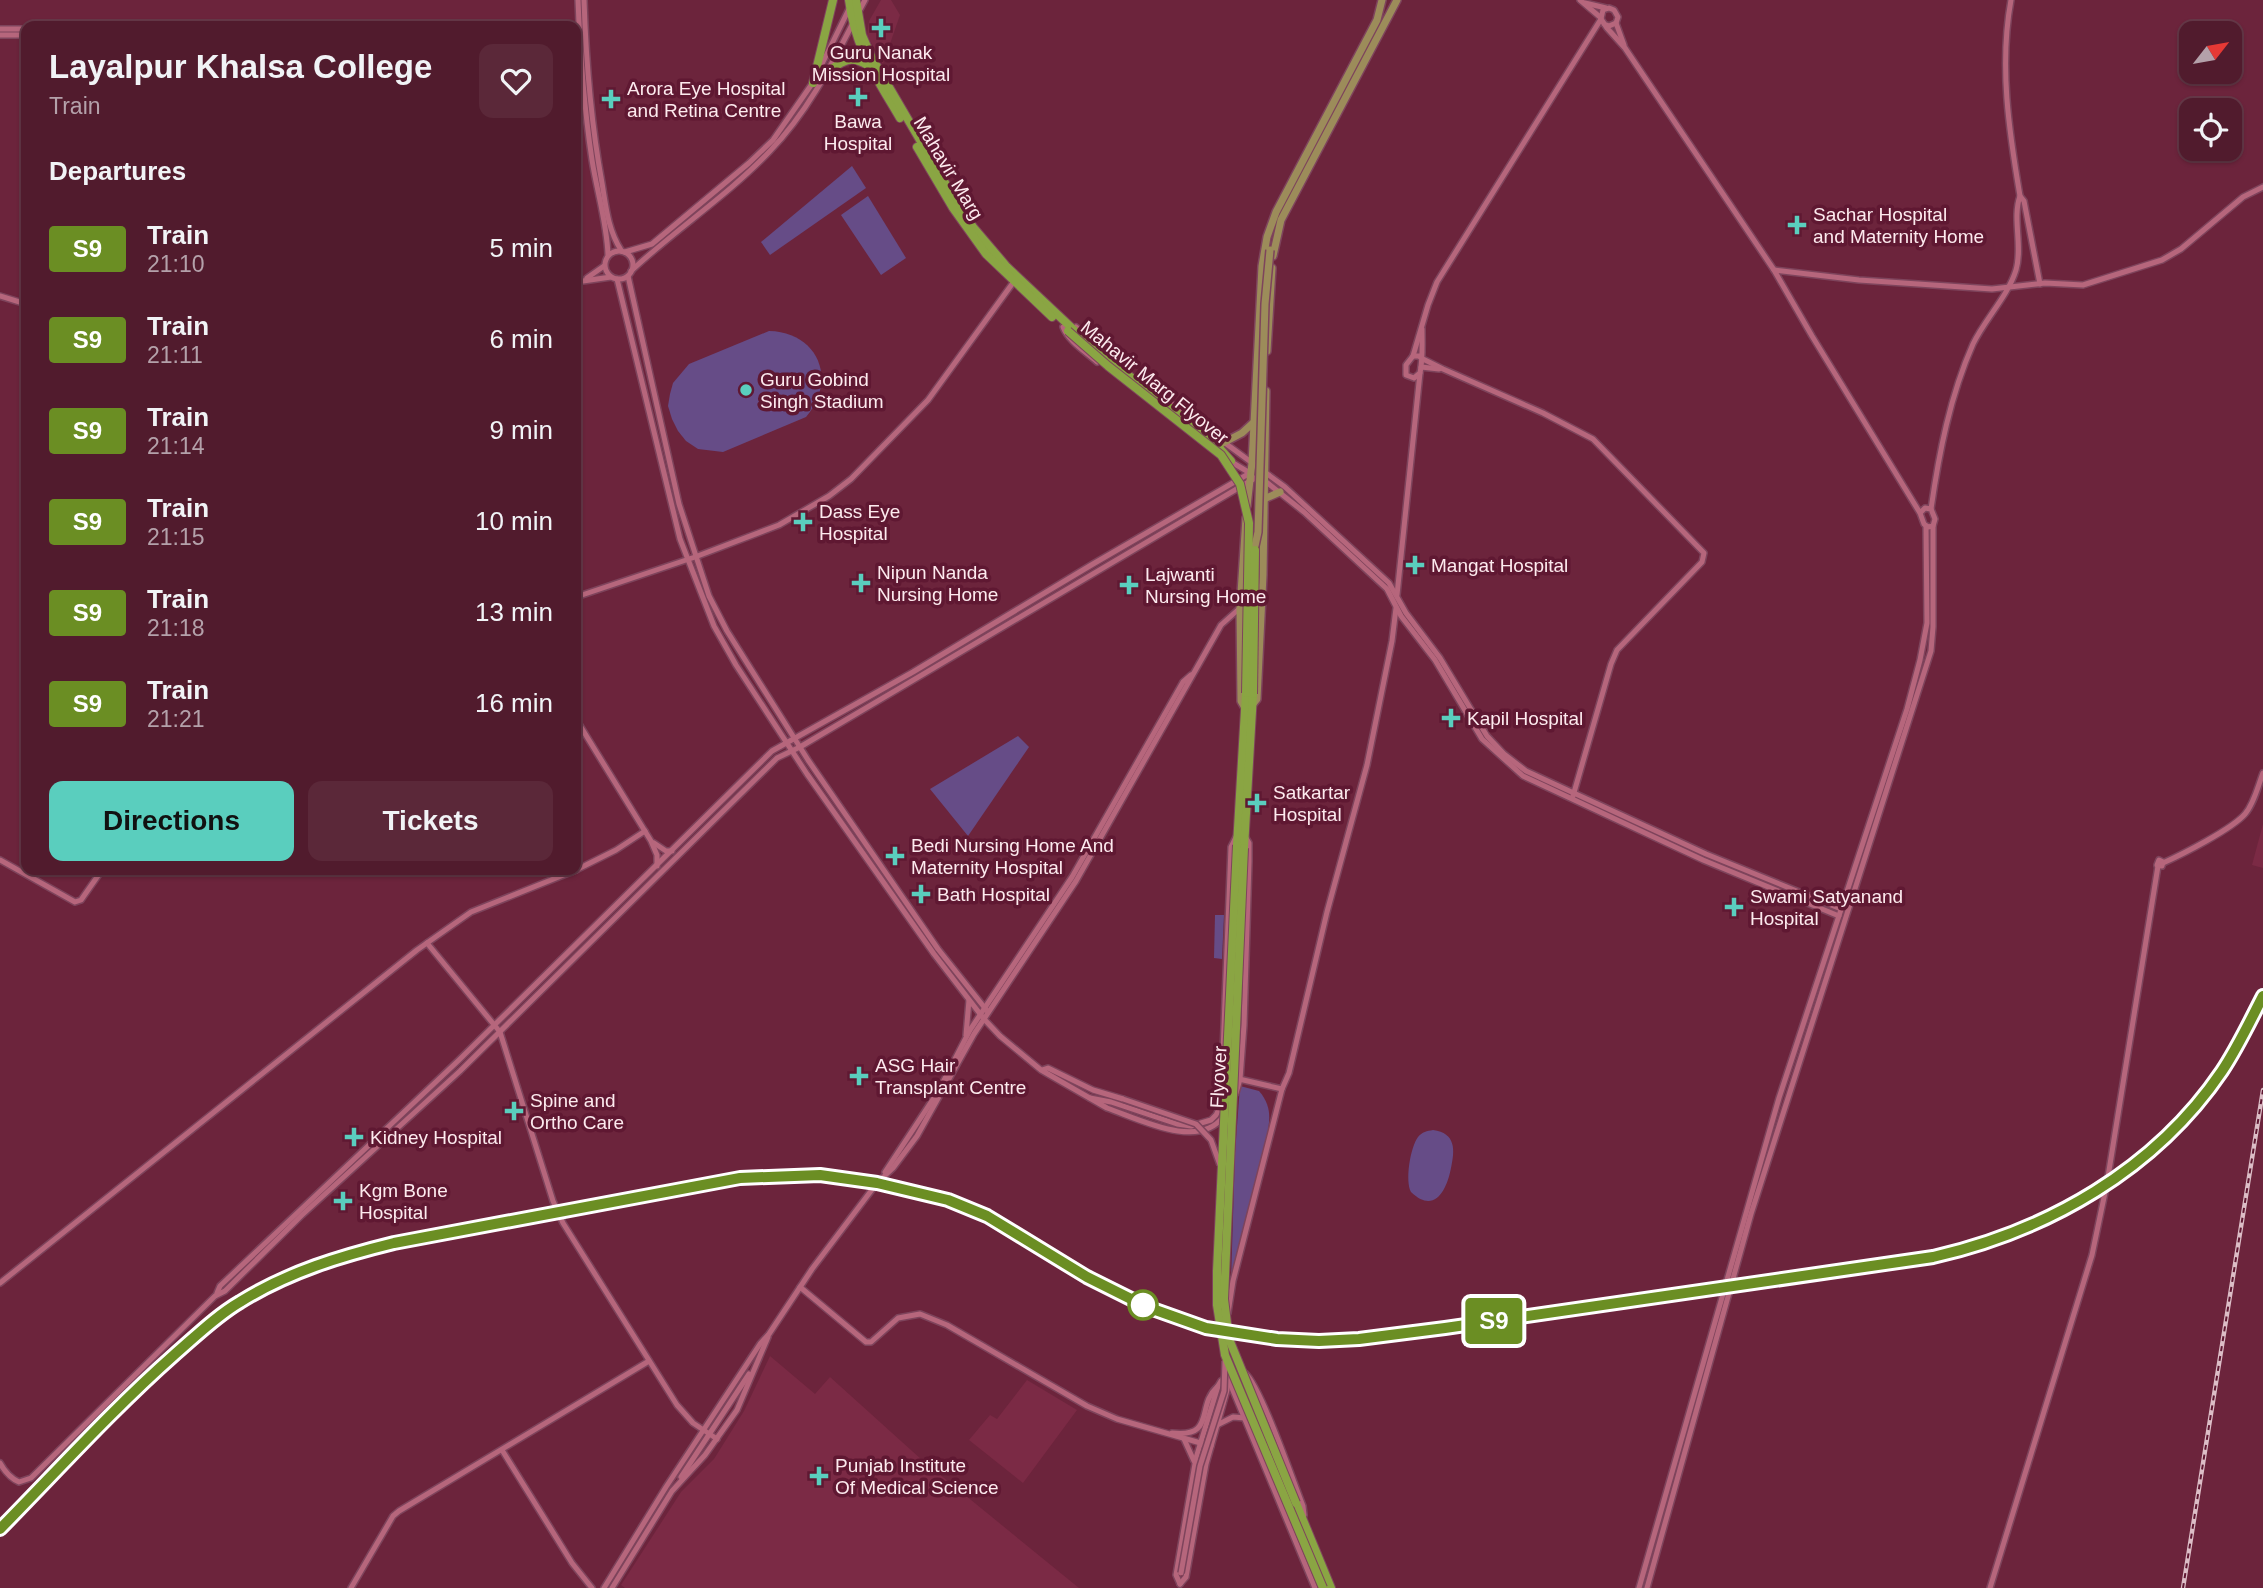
<!DOCTYPE html>
<html lang="en">
<head>
<meta charset="utf-8">
<style>
	body { margin:0; font-family:Helvetica,sans-serif; background:#5b2839; color:#f1f3f6; height:100vh; display:flex; flex-direction:column; font-size:26px; white-space:nowrap }
	* { box-sizing:border-box; margin:0 }
	p { font-size:23px; color:#b4a1aa }
	.icon { flex:none; width:38px; height:38px; fill:none; stroke:currentColor; stroke-width:2; stroke-linecap:round; stroke-linejoin:round }
	.map { position:relative; flex:1; overflow:hidden }
	.sheet { position:absolute; left:21px; top:21px; width:560px; height:854px; display:flex; flex-direction:column; background:#511b2d; border-radius:14px; box-shadow:0 2px 5px #0004,0 0 0 2px #673949 }
	.sheet>* { flex:none }
	.badge { padding:0 14px; border-radius:5px; font-size:24px; line-height:46px }
	.needle { width:46px; rotate:59deg }
	.fabs { position:absolute; left:2179px; top:21px; display:grid; gap:14px }
	.fabs a { display:grid; place-items:center; width:63px; height:63px; border-radius:14px; background:#511b2d; box-shadow:0 2px 5px #0004,0 0 0 2px #673949; font-size:35px }
	.map>.badge { position:absolute; translate:-50% -50%; box-shadow:0 0 0 4px #fff }
	h2 { padding:0 28px; font-size:26px; line-height:63px }
	.round { display:grid; place-items:center; flex:none; width:74px; height:74px; border-radius:14px; background:#5b2839 }
	.overview { display:flex; align-items:center; justify-content:space-between; height:119px; padding:0 28px }
	h1 { font-size:33px; font-weight:800; line-height:52px }
	.action { display:flex; gap:14px; margin-top:auto; padding:14px 28px }
	.action a { flex:1; height:80px; border-radius:14px; background:#5acebe; color:#111; font-size:28px; font-weight:800; line-height:80px; text-align:center }
	.action a+a { background:#5b2839; color:#f1f3f6 }
	ul { padding:0; list-style:none }
	li { display:flex; align-items:center; gap:21px; height:91px; padding:0 28px }
	li div { flex:1 }
	li b { display:block; font-size:26px }
	li em { font-style:normal }
	li .badge { min-width:77px; font-weight:700; text-align:center }
	.map>svg:first-child { display:block }
	.built { fill:#7b2a45 }
	.green { fill:#664c87 }
	.lines { fill:none; stroke-linecap:round; stroke-linejoin:round }
	.minor-casing { stroke:#7e445c; stroke-width:8 }
	.major-casing { stroke:#7e445c; stroke-width:10 }
	.highway-casing { stroke:#7e445c; stroke-width:10 }
	.minor { stroke:#b6667c; stroke-width:5 }
	.major { stroke:#9c8c5a; stroke-width:7 }
	.highway { stroke:#8aa543; stroke-width:8 }
	.rail-casing { stroke:#dcbdc6; stroke-width:4.5 }
	.rail { stroke:#5f1832; stroke-width:2; stroke-dasharray:5; stroke-linecap:butt }
	.minor-bridge-casing { stroke:#7e445c; stroke-width:8; stroke-linecap:butt }
	.major-bridge-casing { stroke:#7e445c; stroke-width:10; stroke-linecap:butt }
	.highway-bridge-casing { stroke:#7e445c; stroke-width:10; stroke-linecap:butt }
	.minor-bridge { stroke:#b6667c; stroke-width:5 }
	.major-bridge { stroke:#9c8c5a; stroke-width:7 }
	.highway-bridge { stroke:#8aa543; stroke-width:8 }
	.line-casing { stroke:#fff; stroke-width:16 }
	.line { stroke:#6b8e23; stroke-width:10 }
	.poi-dot { fill:#5acebe; stroke:#5f1832; stroke-width:2.5 }
	.stop-dot { fill:#fff; stroke:#6b8e23; stroke-width:3.5 }
	.labels { text-anchor:middle; stroke-width:7; stroke-linejoin:round; paint-order:stroke }
	.poi-label { font-size:19px; fill:#fdeaee; stroke:#5f1832; text-anchor:start }
	.street-label { font-size:19px; fill:#fdeaee; stroke:#5f1832 }
</style>
</head>
<body>
<div class="map">
<svg width="2263" height="1588" viewBox="0 0 2263 1588">
	<rect width="100%" height="100%" fill="#6c243c"/>
	<!-- built -->
	<g class="built">
		<path d="M881,0H891L900,15L883,64L867,35L869,21Z"/>
		<path d="M2263,824V868L2252,865Z"/>
		<path d="M770,1356L815,1394L830,1377L922,1460L1079,1588H625L621,1585L681,1492L714,1459L744,1411Z"/>
		<path d="M1027,1380L1077,1410L1023,1483L969,1440L990,1415L997,1419Z"/>
	</g>
	<!-- green -->
	<g class="green">
		<path d="M852,166L866,188L770,255L761,242Z"/>
		<path d="M868,196L906,258L881,275L841,215Z"/>
		<path d="M769,331C818,332 838,380 806,417L723,452L698,449L686,441L678,431L672,419L668,406L670,394L673,383L689,364Z"/>
		<path d="M1018,736L1029,747L968,836L930,789Z"/>
		<path d="M1215,915H1224L1222,959L1214,958Z"/>
		<path d="M1240,1086L1259,1091C1272,1106 1270,1119 1267,1137L1231,1280L1235,1153Z"/>
		<path d="M1433,1130C1456,1133 1455,1150 1451,1168C1447,1189 1435,1215 1411,1192C1405,1181 1410,1148 1418,1137C1422,1132 1427,1131 1433,1130Z"/>
	</g>
	<g class="lines">
		<!-- minor casing -->
		<g class="minor-casing">
			<g id="minor">
				<path d="M578,0C580,53 584,107 592,160C597,192 607,223 608,255"/>
				<path d="M584,0C586,61 591,123 602,183C606,207 608,230 621,250"/>
				<path d="M1580,0L1600,17"/>
				<path d="M2011,0C1999,65 2009,131 2020,196L2024,201L2040,284"/>
				<path d="M1585,3L1606,8"/>
				<path d="M858,13L865,0"/>
				<path d="M1616,23L1624,45"/>
				<path d="M1604,24L1609,26L1616,23L1618,17L1614,10L1609,8L1603,10L1601,19L1607,28L1625,48L1774,270L1812,336L1920,513L1924,524L1928,527L1933,526L1935,519L1931,509L1925,508L1920,513"/>
				<path d="M0,29H26"/>
				<path d="M0,35H26"/>
				<path d="M818,72L849,9"/>
				<circle cx="619" cy="265" r="14"/>
				<path d="M625,252L652,244L749,163L773,140L814,81"/>
				<path d="M1774,270L1859,280L1992,289L2045,283L2083,285L2162,260L2181,249L2243,197L2263,187"/>
				<path d="M631,271C676,229 727,196 769,152C806,114 830,68 854,21"/>
				<path d="M628,276L679,504L709,596L727,631L808,760L938,949L988,1012"/>
				<path d="M587,278L604,266"/>
				<path d="M617,279L680,539L714,626L736,665L807,774L891,893L934,954L984,1019L1000,1036L1041,1070L1107,1108C1139,1119 1198,1150 1223,1117"/>
				<path d="M576,282L611,277"/>
				<path d="M0,296L26,304"/>
				<path d="M1063,327C1068,341 1086,352 1097,362"/>
				<path d="M1076,327L1122,365"/>
				<path d="M1422,329C1422,344 1423,359 1420,373L1414,378L1406,375V365L1413,356H1419L1421,358L1443,369L1543,413L1593,439L1704,553L1702,562L1617,650L1611,664L1573,796"/>
				<path d="M1413,356L1428,305L1437,282L1601,19"/>
				<path d="M1421,367L1439,369"/>
				<path d="M1154,391L1285,487L1389,583L1406,613L1440,658L1487,736L1504,754L1526,771L1706,854L1841,909"/>
				<path d="M1228,460L1250,473"/>
				<path d="M1265,481L1304,512L1387,589L1401,616L1435,660L1482,739L1523,776L1703,860L1839,916"/>
				<path d="M1931,509C1939,453 1950,396 1973,344C1985,319 2008,296 2016,270C2023,246 2012,219 2020,196"/>
				<path d="M1397,595L1420,373"/>
				<path d="M576,597L695,557L779,525L829,496L851,479L928,400L1015,280"/>
				<path d="M576,719L651,841L657,855V866"/>
				<path d="M654,843L666,851H672"/>
				<path d="M0,860L75,902L81,900L102,870"/>
				<path d="M2159,860L2163,862L2162,866L2157,865Z"/>
				<path d="M2163,863C2183,854 2232,829 2245,814C2254,804 2258,786 2263,773"/>
				<path d="M576,870L616,850L645,831"/>
				<path d="M427,943L500,1032L553,1201L563,1223L677,1405L693,1423L717,1439"/>
				<path d="M966,1035L969,1000"/>
				<path d="M1042,1070L1048,1068L1093,1090L1123,1099"/>
				<path d="M1239,1079L1282,1089L1289,1073L1327,912L1367,765L1392,641L1396,608"/>
				<path d="M1236,1093L1240,1079L1244,1025L1249,862V843L1246,838"/>
				<path d="M1090,1098L1111,1102L1177,1124L1191,1126L1211,1120L1216,1115L1219,1109L1222,1078L1231,847L1236,837"/>
				<path d="M885,1172L939,1090L970,1030L1072,877L1183,682L1191,675"/>
				<path d="M0,1283L417,950L471,912L576,870"/>
				<path d="M800,1287L866,1342H871L898,1318L920,1314L947,1325L1087,1406L1117,1419L1211,1446"/>
				<path d="M217,1293L220,1286L459,1060L772,751L913,672L1093,564L1250,473"/>
				<path d="M1228,1313L1233,1281L1282,1089"/>
				<path d="M1245,1373C1261,1387 1293,1481 1303,1506L1304,1515"/>
				<path d="M1227,1376L1315,1588"/>
				<path d="M1217,1425L1233,1417L1245,1418"/>
				<path d="M1172,1433C1216,1438 1196,1406 1217,1387"/>
				<path d="M1184,1439L1194,1461"/>
				<path d="M502,1450L572,1563L592,1588"/>
				<path d="M0,1463C5,1472 10,1478 19,1482L31,1478L215,1296L225,1291L302,1215L460,1071L777,758L800,747L1262,474"/>
				<path d="M681,1477L749,1374"/>
				<path d="M1180,1584L1176,1575L1196,1458L1218,1386L1221,1381L1236,1372"/>
				<path d="M1180,1584L1186,1577L1206,1464L1227,1390V1380"/>
				<path d="M351,1588L393,1516L399,1511L649,1361"/>
				<path d="M604,1588L666,1487L760,1344L769,1334L812,1269L877,1183L893,1168L917,1136L974,1034L1076,881L1221,625L1240,608"/>
				<path d="M612,1588L672,1491L705,1455L737,1410L768,1337"/>
				<path d="M1639,1588L1779,1098L1907,709L1920,660L1927,623L1926,526"/>
				<path d="M1647,1588L1751,1214L1931,651L1933,627V526"/>
				<path d="M1990,1588L2092,1255L2107,1183L2158,866"/>
			</g>
		</g>
		<!-- major casing -->
		<g class="major-casing">
			<g id="major">
				<path d="M1273,256L1281,220L1397,0"/>
				<path d="M1267,351L1272,268"/>
				<path d="M1223,443L1242,433L1254,422"/>
				<path d="M1264,499L1280,492"/>
				<path d="M1247,506L1252,463L1262,266L1267,237L1276,212L1377,20L1382,0"/>
				<path d="M1252,705L1257,699L1263,575L1266,391"/>
				<path d="M1245,708L1241,701L1240,608L1246,518"/>
			</g>
		</g>
		<!-- highway casing -->
		<g class="highway-casing">
			<g id="highway">
				<path d="M849,0C855,48 876,77 900,118"/>
				<path d="M856,0L862,35L872,58L958,205L973,227L1007,267L1092,347L1214,442L1231,461"/>
				<path d="M827,72C842,62 850,54 867,65"/>
				<path d="M813,83L833,0"/>
				<path d="M917,147L953,208L986,254L1052,317"/>
				<path d="M1237,845L1246,693"/>
				<path d="M1244,848L1253,694"/>
				<path d="M1296,1503L1331,1588"/>
			</g>
		</g>
		<!-- minor -->
		<use href="#minor" class="minor"/>
		<!-- major -->
		<use href="#major" class="major"/>
		<!-- highway -->
		<use href="#highway" class="highway"/>
		<!-- rail casing -->
		<g class="rail-casing">
			<g id="rail">
				<path d="M0,1529C57,1471 113,1409 174,1355C195,1337 216,1316 240,1302C288,1272 341,1256 394,1243L740,1178L819,1175L877,1183L948,1200L987,1216L1087,1277L1148,1307L1206,1328L1277,1339L1319,1341L1359,1339L1445,1328L1933,1257C2046,1232 2156,1170 2222,1071C2238,1047 2250,1021 2263,996"/>
				<path d="M2183,1588L2263,1090"/>
			</g>
		</g>
		<!-- rail -->
		<use href="#rail" class="rail"/>
		<!-- minor-bridge casing -->
		<g class="minor-bridge-casing">
			<g id="minor-bridge">
				<path d="M1123,1099L1196,1124L1211,1140L1220,1165"/>
				<path d="M1181,1573L1200,1466L1224,1391L1225,1361"/>
			</g>
		</g>
		<!-- major-bridge casing -->
		<g class="major-bridge-casing">
			<path id="major-bridge" d="M1255,546L1258,532L1265,304L1270,250"/>
		</g>
		<!-- highway-bridge casing -->
		<g class="highway-bridge-casing">
			<g id="highway-bridge">
				<path d="M1068,331L1108,366L1221,455L1240,484L1249,523L1246,693"/>
				<path d="M1253,694L1255,550"/>
				<path d="M1237,845L1217,1271V1305L1225,1355L1323,1588"/>
				<path d="M1244,848L1224,1299L1229,1339L1296,1503"/>
			</g>
		</g>
		<!-- minor-bridge -->
		<use href="#minor-bridge" class="minor-bridge"/>
		<!-- major-bridge -->
		<use href="#major-bridge" class="major-bridge"/>
		<!-- highway-bridge -->
		<use href="#highway-bridge" class="highway-bridge"/>
	</g>
	<g class="lines">
		<!-- line casing -->
		<g class="line-casing">
			<path id="line" d="M0,1529C57,1471 113,1409 174,1355C195,1337 216,1316 240,1302C288,1272 341,1256 394,1243L740,1178L820,1175L877,1183L948,1200L987,1216L1087,1277L1147,1307L1206,1328L1277,1339L1319,1341L1359,1339L1445,1328L1933,1257C2047,1231 2155,1170 2222,1071C2238,1047 2250,1021 2263,996"/>
		</g>
		<!-- line -->
		<use href="#line" class="line"/>
	</g>
	<!-- markers -->
	<g class="poi-dot">
		<path d="M877.5 17.5h7v7h7v7h-7v7h-7v-7h-7v-7h7z"/>
		<path d="M854.5 86.5h7v7h7v7h-7v7h-7v-7h-7v-7h7z"/>
		<path d="M607.5 88.5h7v7h7v7h-7v7h-7v-7h-7v-7h7z"/>
		<path d="M1793.5 214.5h7v7h7v7h-7v7h-7v-7h-7v-7h7z"/>
		<circle cx="746" cy="390" r="7"/>
		<path d="M799.5 511.5h7v7h7v7h-7v7h-7v-7h-7v-7h7z"/>
		<path d="M1411.5 554.5h7v7h7v7h-7v7h-7v-7h-7v-7h7z"/>
		<path d="M857.5 572.5h7v7h7v7h-7v7h-7v-7h-7v-7h7z"/>
		<path d="M1125.5 574.5h7v7h7v7h-7v7h-7v-7h-7v-7h7z"/>
		<path d="M1447.5 707.5h7v7h7v7h-7v7h-7v-7h-7v-7h7z"/>
		<path d="M1253.5 792.5h7v7h7v7h-7v7h-7v-7h-7v-7h7z"/>
		<path d="M891.5 845.5h7v7h7v7h-7v7h-7v-7h-7v-7h7z"/>
		<path d="M917.5 883.5h7v7h7v7h-7v7h-7v-7h-7v-7h7z"/>
		<path d="M1730.5 896.5h7v7h7v7h-7v7h-7v-7h-7v-7h7z"/>
		<path d="M855.5 1065.5h7v7h7v7h-7v7h-7v-7h-7v-7h7z"/>
		<path d="M510.5 1100.5h7v7h7v7h-7v7h-7v-7h-7v-7h7z"/>
		<path d="M350.5 1126.5h7v7h7v7h-7v7h-7v-7h-7v-7h7z"/>
		<path d="M339.5 1190.5h7v7h7v7h-7v7h-7v-7h-7v-7h7z"/>
		<path d="M815.5 1465.5h7v7h7v7h-7v7h-7v-7h-7v-7h7z"/>
	</g>
	<circle class="stop-dot" cx="1143" cy="1305" r="14"/>
	<g class="labels">
		<!-- poi labels -->
		<g class="poi-label">
			<text x="881" y="59" text-anchor="middle">Guru Nanak<tspan x="881" dy="22">Mission Hospital</tspan></text>
			<text x="627" y="95">Arora Eye Hospital<tspan x="627" dy="22">and Retina Centre</tspan></text>
			<text x="858" y="128" text-anchor="middle">Bawa<tspan x="858" dy="22">Hospital</tspan></text>
			<text x="1813" y="221">Sachar Hospital<tspan x="1813" dy="22">and Maternity Home</tspan></text>
			<text x="760" y="386">Guru Gobind<tspan x="760" dy="22">Singh Stadium</tspan></text>
			<text x="819" y="518">Dass Eye<tspan x="819" dy="22">Hospital</tspan></text>
			<text x="1431" y="572">Mangat Hospital</text>
			<text x="877" y="579">Nipun Nanda<tspan x="877" dy="22">Nursing Home</tspan></text>
			<text x="1145" y="581">Lajwanti<tspan x="1145" dy="22">Nursing Home</tspan></text>
			<text x="1467" y="725">Kapil Hospital</text>
			<text x="1273" y="799">Satkartar<tspan x="1273" dy="22">Hospital</tspan></text>
			<text x="911" y="852">Bedi Nursing Home And<tspan x="911" dy="22">Maternity Hospital</tspan></text>
			<text x="937" y="901">Bath Hospital</text>
			<text x="1750" y="903">Swami Satyanand<tspan x="1750" dy="22">Hospital</tspan></text>
			<text x="875" y="1072">ASG Hair<tspan x="875" dy="22">Transplant Centre</tspan></text>
			<text x="530" y="1107">Spine and<tspan x="530" dy="22">Ortho Care</tspan></text>
			<text x="370" y="1144">Kidney Hospital</text>
			<text x="359" y="1197">Kgm Bone<tspan x="359" dy="22">Hospital</tspan></text>
			<text x="835" y="1472">Punjab Institute<tspan x="835" dy="22">Of Medical Science</tspan></text>
		</g>
		<!-- street labels -->
		<g class="street-label">
			<text transform="translate(949 168) rotate(59)" y="7">Mahavir Marg</text>
			<text transform="translate(1155 382) rotate(39)" y="7">Mahavir Marg Flyover</text>
			<text transform="translate(1218 1077) rotate(-87)" y="7">Flyover</text>
		</g>
	</g>
</svg>
<div class="fabs">
<a><svg class="needle" viewBox="-14 -14 28 28"><path d="M0-13l5 13h-10z" fill="#e53935"/><path d="M0 13l5-13h-10z" fill="#b4a1aa"/></svg></a>
<a><svg class="icon" aria-label="locate" viewBox="0 0 24 24"><circle cx="12" cy="12" r="6"/><path d="M12 2v4M12 18v4M2 12h4M18 12h4"/></svg></a>
</div>
<b class="badge" style="left:1494px;top:1321px;background:#6b8e23;color:#fff">S9</b>
<section class="sheet">
<div class="overview"><div><h1>Layalpur Khalsa College</h1><p>Train</p></div><a class="round"><svg class="icon" aria-label="heart" viewBox="0 0 24 24"><path d="M12 20l-8-8c-3-5 5-10 8-4 3-6 11-1 8 4z"/></svg></a></div>
<h2>Departures</h2>
<ul>
<li><span class="badge" style="background:#6b8e23;color:#fff">S9</span><div><b>Train</b><p>21:10</p></div><em>5 min</em></li>
<li><span class="badge" style="background:#6b8e23;color:#fff">S9</span><div><b>Train</b><p>21:11</p></div><em>6 min</em></li>
<li><span class="badge" style="background:#6b8e23;color:#fff">S9</span><div><b>Train</b><p>21:14</p></div><em>9 min</em></li>
<li><span class="badge" style="background:#6b8e23;color:#fff">S9</span><div><b>Train</b><p>21:15</p></div><em>10 min</em></li>
<li><span class="badge" style="background:#6b8e23;color:#fff">S9</span><div><b>Train</b><p>21:18</p></div><em>13 min</em></li>
<li><span class="badge" style="background:#6b8e23;color:#fff">S9</span><div><b>Train</b><p>21:21</p></div><em>16 min</em></li>
</ul>
<div class="action"><a>Directions</a><a>Tickets</a></div>
</section>
</div>
</body>
</html>
